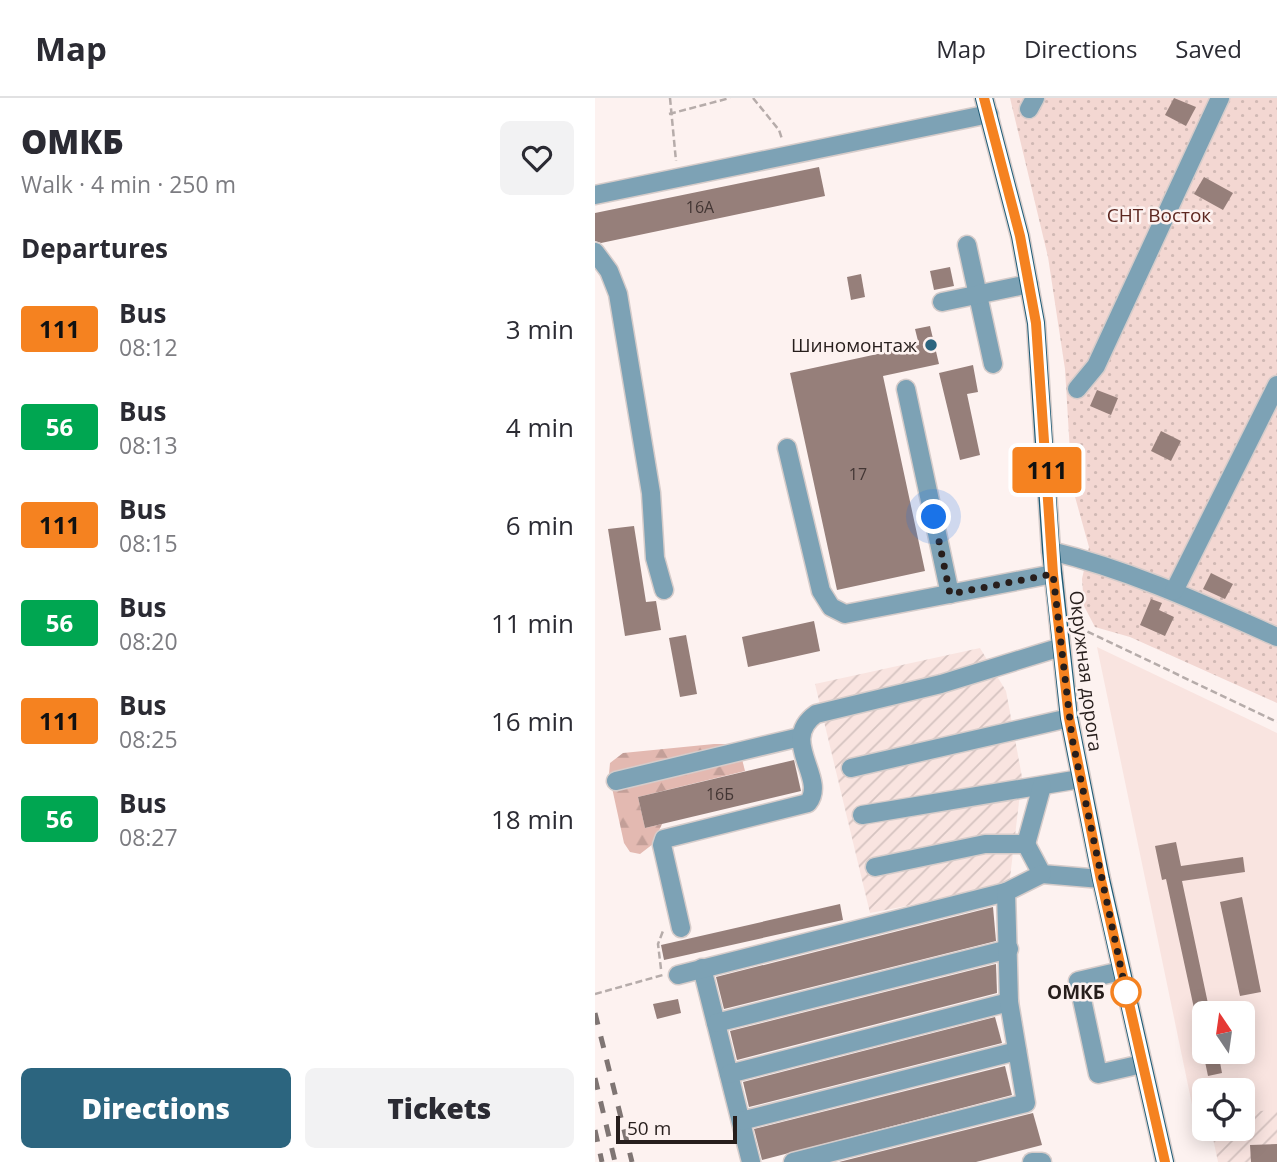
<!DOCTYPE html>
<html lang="en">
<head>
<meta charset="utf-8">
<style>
	body { margin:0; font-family:"Open Sans",sans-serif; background:#f2f2f3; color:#2b2b33; height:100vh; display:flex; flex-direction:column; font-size:26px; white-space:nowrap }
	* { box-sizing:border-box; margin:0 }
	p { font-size:23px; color:#7c7c81 }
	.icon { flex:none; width:38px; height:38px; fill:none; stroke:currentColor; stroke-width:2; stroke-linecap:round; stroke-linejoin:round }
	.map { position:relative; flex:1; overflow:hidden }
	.sheet { display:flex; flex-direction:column; background:#fff; width:595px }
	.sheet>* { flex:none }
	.badge { padding:0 14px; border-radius:5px; font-size:24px; line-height:46px }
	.needle { width:46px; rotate:347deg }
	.buttons { position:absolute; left:597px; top:903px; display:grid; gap:14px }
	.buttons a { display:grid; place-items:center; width:63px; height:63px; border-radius:10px; background:#fff; box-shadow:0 4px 18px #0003; font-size:35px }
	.scale { position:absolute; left:21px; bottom:18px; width:121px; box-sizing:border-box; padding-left:7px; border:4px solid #271e1c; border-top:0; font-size:19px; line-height:24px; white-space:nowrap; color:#271e1c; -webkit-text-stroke:5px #fdf2f0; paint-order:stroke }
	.you { position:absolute; width:35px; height:35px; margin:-18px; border:5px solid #fff; border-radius:50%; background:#1a73e8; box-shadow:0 0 0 10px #1a73e833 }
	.map>.badge { position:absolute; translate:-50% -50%; box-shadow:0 0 0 4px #fff }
	h2 { padding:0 21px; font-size:26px; line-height:63px }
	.round { display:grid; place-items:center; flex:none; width:74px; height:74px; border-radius:10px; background:#f2f2f3 }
	.summary { display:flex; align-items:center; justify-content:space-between; height:119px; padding:0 21px }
	h1 { font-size:33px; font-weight:800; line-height:52px }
	.primary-button { display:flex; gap:14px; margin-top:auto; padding:14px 21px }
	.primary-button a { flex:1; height:80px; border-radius:10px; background:#2c657f; color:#fff; font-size:28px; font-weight:800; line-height:80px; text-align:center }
	.primary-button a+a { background:#f2f2f3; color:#2b2b33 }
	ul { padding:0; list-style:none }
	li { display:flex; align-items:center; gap:21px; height:98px; padding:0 21px }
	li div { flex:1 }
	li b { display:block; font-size:26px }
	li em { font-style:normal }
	li .badge { min-width:77px; font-weight:700; text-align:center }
	header { display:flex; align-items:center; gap:42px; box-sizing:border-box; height:98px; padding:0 35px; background:#fff; border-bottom:2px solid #e1e1e2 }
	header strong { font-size:33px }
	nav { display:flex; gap:38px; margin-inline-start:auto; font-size:24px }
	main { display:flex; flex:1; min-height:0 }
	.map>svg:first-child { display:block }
	.built { fill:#f9e4e0; fill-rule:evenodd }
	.industrial { fill:url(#industrial-furrows) }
	.forest { fill:url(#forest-firs) }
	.garden { fill:url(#garden-dots) }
	.building { fill:#967f7a }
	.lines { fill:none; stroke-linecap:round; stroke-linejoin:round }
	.minor-casing { stroke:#d6ccca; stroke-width:21 }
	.major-casing { stroke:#d6ccca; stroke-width:21 }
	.path { stroke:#b6acaa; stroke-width:2.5; stroke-dasharray:7 3.5; stroke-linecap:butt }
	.minor { stroke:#7da2b5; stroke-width:18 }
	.major { stroke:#1e5b76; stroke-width:18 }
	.rail { stroke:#7f7573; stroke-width:5; stroke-dasharray:12 12; stroke-linecap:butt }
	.line-casing { stroke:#fff; stroke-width:16 }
	.line { stroke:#f58220; stroke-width:10 }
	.walk { stroke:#271e1c; stroke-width:7; stroke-dasharray:0 12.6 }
	.poi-dot { fill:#2c657f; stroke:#fdf2f0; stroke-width:2.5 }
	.stop-dot { fill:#fff; stroke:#f58220; stroke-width:3.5 }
	.labels { text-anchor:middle; stroke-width:5; stroke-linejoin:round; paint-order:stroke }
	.number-label { font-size:16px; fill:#433634 }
	.park-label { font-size:19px; fill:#5d2720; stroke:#fdf2f0 }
	.poi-label { font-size:19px; fill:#271e1c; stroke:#fdf2f0; text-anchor:end }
	.street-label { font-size:19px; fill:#271e1c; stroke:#fdf2f0 }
	.stop-label { font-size:19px; font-weight:bold; fill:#271e1c; stroke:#fdf2f0; text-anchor:end }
</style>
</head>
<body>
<header>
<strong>Map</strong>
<nav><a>Map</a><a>Directions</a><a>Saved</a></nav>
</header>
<main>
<section class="sheet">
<div class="summary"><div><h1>ОМКБ</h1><p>Walk · 4 min · 250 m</p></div><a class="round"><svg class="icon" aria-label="heart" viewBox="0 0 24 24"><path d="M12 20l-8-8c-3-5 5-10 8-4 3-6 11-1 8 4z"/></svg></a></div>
<h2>Departures</h2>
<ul>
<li><span class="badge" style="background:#f58220;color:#111">111</span><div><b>Bus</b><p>08:12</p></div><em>3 min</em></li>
<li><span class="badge" style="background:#00a651;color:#fff">56</span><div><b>Bus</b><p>08:13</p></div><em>4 min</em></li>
<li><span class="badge" style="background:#f58220;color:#111">111</span><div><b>Bus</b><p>08:15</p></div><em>6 min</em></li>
<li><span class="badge" style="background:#00a651;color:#fff">56</span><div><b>Bus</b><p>08:20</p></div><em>11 min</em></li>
<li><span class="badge" style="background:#f58220;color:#111">111</span><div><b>Bus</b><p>08:25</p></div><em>16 min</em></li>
<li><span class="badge" style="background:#00a651;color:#fff">56</span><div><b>Bus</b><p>08:27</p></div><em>18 min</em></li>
</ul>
<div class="primary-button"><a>Directions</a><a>Tickets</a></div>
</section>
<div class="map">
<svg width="682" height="1064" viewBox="0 0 682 1064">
	<defs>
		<pattern id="industrial-furrows" width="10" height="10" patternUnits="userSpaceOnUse" patternTransform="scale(1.75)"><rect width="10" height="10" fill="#f9e4e0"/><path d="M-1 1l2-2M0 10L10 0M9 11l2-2" fill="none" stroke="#d5c3c0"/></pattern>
		<pattern id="forest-firs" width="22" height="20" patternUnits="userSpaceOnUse" patternTransform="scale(1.75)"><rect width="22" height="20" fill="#e3b9b1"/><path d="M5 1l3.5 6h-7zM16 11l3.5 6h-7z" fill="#c39f98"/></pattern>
		<pattern id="garden-dots" width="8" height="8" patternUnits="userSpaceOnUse" patternTransform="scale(1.75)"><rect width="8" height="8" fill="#f3d7d2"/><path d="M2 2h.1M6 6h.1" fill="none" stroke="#d0b8b4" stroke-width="1.8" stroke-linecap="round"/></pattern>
	</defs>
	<rect width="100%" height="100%" fill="#fdf2f0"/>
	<!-- built -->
	<path class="built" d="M502,549L682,635V1013L648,1014V992H609V1015L599,1016ZM609,915H648V954H609Z"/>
	<!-- industrial -->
	<g class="industrial">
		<path d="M385,550L411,593L427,679L414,788L275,815L220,586Z"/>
		<path d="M682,1012V1064H623L616,1031H648V1014Z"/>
	</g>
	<!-- forest -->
	<path class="forest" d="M119,646H135L147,661L150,673L43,699L50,730L67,726L58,746L45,756L35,754L29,745L14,676L15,665L28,655Z"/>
	<!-- garden -->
	<path class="garden" d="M415,0H682V605L535,539L500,529L489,508L487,481L494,449L477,388L470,271L453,159Z"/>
	<!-- building -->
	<g class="building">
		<path d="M579,0L601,9L591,28L570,17Z"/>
		<path d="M224,69L230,98L6,145L0,143V115Z"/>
		<path d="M609,79L638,95L628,112L599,96Z"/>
		<path d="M355,169L359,188L339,192L335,173Z"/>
		<path d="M266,176L270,199L256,202L252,179Z"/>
		<path d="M335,228L344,266L288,278L330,473L242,492L195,275L324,247L320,231Z"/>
		<path d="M378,267L383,294L372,296L385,357L365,362L344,275Z"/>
		<path d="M502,292L523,300L516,317L495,308Z"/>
		<path d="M566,333L586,343L576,363L556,353Z"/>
		<path d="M39,428L51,504L61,503L66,532L30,538L13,431Z"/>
		<path d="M616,475L638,486L630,501L608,491Z"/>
		<path d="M556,501L567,505L564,512L579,519L570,538L545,527Z"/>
		<path d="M219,523L225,553L153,569L147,539Z"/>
		<path d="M91,537L102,596L85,599L74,540Z"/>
		<path d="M199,662L206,693L50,730L43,699Z"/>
		<path d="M581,744L586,768L648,759L650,774L587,783L615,915H600L571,781L567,782L560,748Z"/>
		<path d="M647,799L666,894L645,898L625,804Z"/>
		<path d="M245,806L248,822L69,862L66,847Z"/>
		<path d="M398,809L401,843L129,911L121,879Z"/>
		<path d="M401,866L402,895L142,962L135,933Z"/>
		<path d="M83,901L86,915L62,921L58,906Z"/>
		<path d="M400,919L407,945L154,1009L148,984Z"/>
		<path d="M608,954H623L627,975L613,978Z"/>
		<path d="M410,968L417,997L167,1062L159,1031Z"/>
		<path d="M438,1015L447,1047L381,1064H244Z"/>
		<path d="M682,1046V1064H656L655,1047Z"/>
	</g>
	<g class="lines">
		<!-- minor casing -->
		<g class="minor-casing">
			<g id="minor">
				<path d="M434,11L440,0"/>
				<path d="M0,97L394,16"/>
				<path d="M372,147L398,266"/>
				<path d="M0,154L14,173L23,196L56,395L60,460L69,492"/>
				<path d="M347,204L434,186"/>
				<path d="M311,291L355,496"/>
				<path d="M482,291L501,268L625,0"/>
				<path d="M192,350L226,493L236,509L250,516L458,476"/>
				<path d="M456,453C535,472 608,506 682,539"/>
				<path d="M579,493L682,287"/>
				<path d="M256,670L474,620"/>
				<path d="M21,683L205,639"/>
				<path d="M267,717L485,681"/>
				<path d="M431,746L447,776L506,781"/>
				<path d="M280,769L390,746H431L447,688"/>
				<path d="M86,830L67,747L69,741L213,705C233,680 183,643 221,616L346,586L466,549"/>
				<path d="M107,870L156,1064"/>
				<path d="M526,873L483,883L503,976L547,966"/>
				<path d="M83,877L411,794"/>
				<path d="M121,925L414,851"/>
				<path d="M134,976L414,904"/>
				<path d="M146,1023L422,953"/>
				<path d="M198,1064L431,1005L414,904L411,794L447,776"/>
				<path d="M437,1064H447"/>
			</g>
		</g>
		<!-- major casing -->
		<g class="major-casing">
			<path id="major" d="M389,0L425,138L441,225L456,453L474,620L506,781L570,1064"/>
		</g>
		<!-- path -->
		<g class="path">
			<path d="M75,0L81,63"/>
			<path d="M158,0L184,32L187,41"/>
			<path d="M74,16L135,0"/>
			<path d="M483,529L682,624"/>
			<path d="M66,871L63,846L68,833"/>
			<path d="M0,896L68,877"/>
		</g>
		<!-- minor -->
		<use href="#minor" class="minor"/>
		<!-- major -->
		<use href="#major" class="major"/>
		<!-- rail -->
		<g class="rail">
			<path d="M0,915L37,1064"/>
			<path d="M0,980L20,1064"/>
			<path d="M0,1032L7,1064"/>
		</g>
	</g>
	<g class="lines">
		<!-- line casing -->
		<g class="line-casing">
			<path id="line" d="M389,0L425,138L441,225L458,476L474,620L506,782L570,1064"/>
		</g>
		<!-- line -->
		<use href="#line" class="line"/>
		<!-- walk -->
		<path class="walk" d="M339,419L355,496L458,476L477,640L531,894"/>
	</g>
	<!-- markers -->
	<circle class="poi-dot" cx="336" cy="247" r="7"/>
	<circle class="stop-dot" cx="531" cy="894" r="14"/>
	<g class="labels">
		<!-- number labels -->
		<g class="number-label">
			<text x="105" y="115">16А</text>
			<text x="263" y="382">17</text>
			<text x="125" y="702">16Б</text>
		</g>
		<!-- park labels -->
		<g class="park-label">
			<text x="564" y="124">СНТ Восток</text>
		</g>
		<!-- poi labels -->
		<g class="poi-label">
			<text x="322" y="254">Шиномонтаж</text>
		</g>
		<!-- street labels -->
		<g class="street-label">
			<text transform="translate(491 573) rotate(83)" y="7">Окружная дорога</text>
		</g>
		<!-- stop labels -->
		<g class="stop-label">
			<text x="510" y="901">ОМКБ</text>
		</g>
	</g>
</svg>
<div class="buttons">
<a><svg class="needle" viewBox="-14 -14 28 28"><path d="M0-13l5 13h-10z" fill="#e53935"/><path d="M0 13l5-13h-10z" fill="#7c7c81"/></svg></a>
<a><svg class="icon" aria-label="locate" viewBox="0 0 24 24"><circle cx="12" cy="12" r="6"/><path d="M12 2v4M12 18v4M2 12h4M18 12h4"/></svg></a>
</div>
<div class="scale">50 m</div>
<div class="you" style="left:339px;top:419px"></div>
<b class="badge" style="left:452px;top:372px;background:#f58220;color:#111">111</b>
</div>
</main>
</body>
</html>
